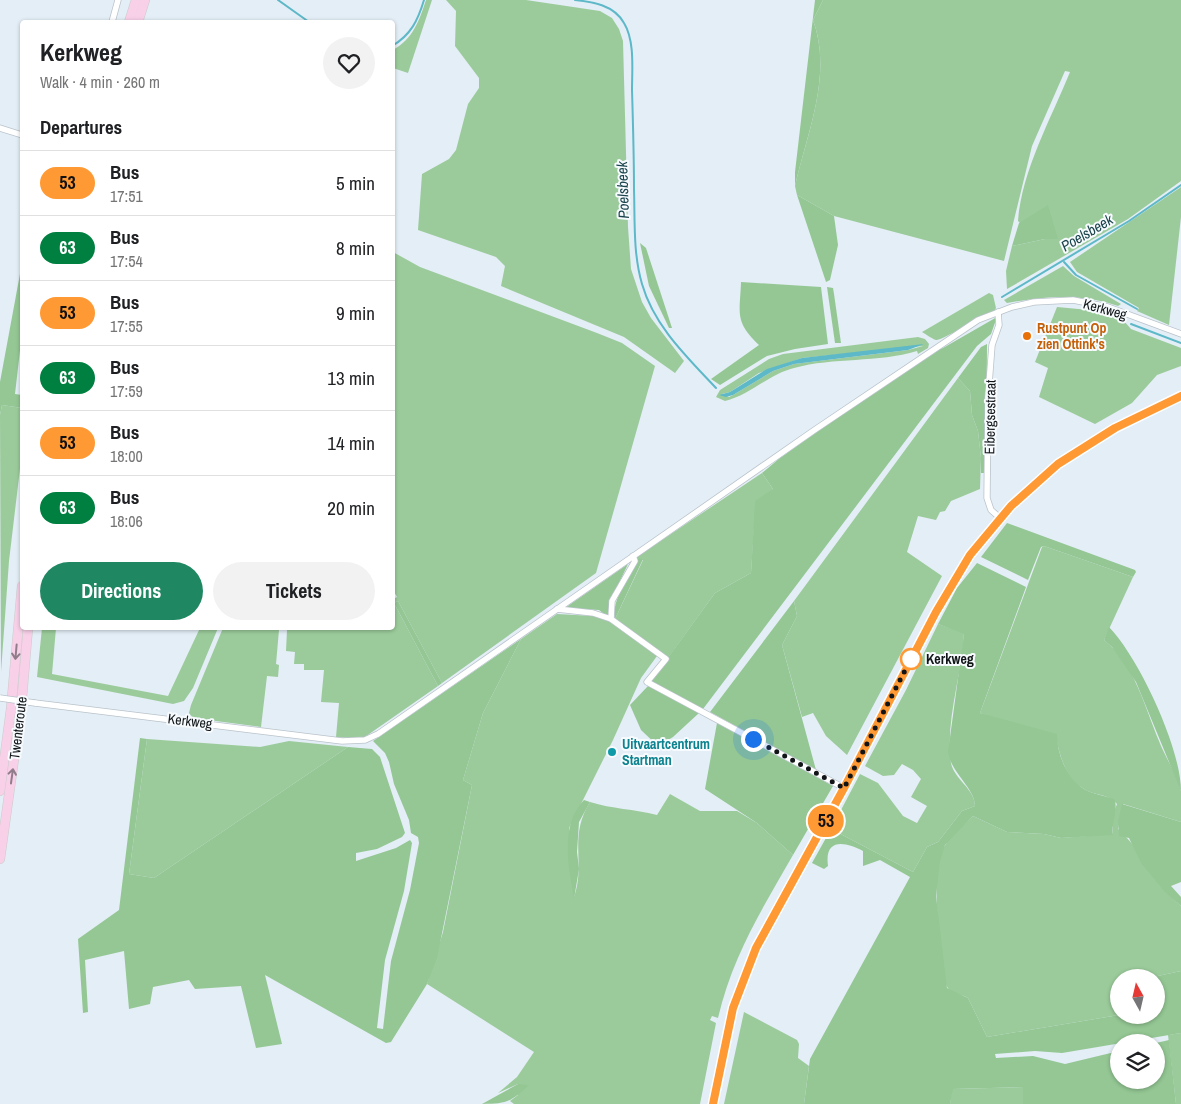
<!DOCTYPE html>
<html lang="en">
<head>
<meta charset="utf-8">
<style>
	body { margin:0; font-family:"Archivo Narrow",sans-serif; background:#f2f2f2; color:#202124; height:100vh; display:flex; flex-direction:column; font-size:19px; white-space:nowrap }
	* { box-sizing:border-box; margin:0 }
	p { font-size:16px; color:#757577 }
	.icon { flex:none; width:28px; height:28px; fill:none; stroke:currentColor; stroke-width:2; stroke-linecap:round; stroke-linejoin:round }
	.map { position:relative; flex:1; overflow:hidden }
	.side { position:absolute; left:20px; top:20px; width:375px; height:610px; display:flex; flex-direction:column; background:#fff; border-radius:5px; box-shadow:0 1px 4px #0004 }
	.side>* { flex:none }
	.badge { padding:0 10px; border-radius:16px; font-size:18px; line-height:32px }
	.needle { width:32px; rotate:352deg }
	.controls { position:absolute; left:1110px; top:969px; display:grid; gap:10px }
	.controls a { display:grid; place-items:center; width:55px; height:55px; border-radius:50%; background:#fff; box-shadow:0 1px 4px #0004; font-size:25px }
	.you { position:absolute; width:25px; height:25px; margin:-12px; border:4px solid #fff; border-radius:50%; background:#1a73e8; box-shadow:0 0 0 8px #1a73e833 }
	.map>.badge { position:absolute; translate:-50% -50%; box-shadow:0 0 0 2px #fff }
	h2 { padding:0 20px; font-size:19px; line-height:45px }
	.round { display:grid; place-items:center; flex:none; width:52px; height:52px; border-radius:26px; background:#f2f2f2 }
	.overview { display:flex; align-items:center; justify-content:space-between; height:85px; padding:0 20px }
	h1 { font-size:24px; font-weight:800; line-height:38px }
	.button { display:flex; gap:10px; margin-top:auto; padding:10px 20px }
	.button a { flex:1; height:58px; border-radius:30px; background:#208763; color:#fff; font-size:20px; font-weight:800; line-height:58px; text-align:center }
	.button a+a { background:#f2f2f2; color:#202124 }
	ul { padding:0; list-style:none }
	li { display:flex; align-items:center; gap:15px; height:65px; padding:0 20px; border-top:1px solid #e0e0e0 }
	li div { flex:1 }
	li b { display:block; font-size:19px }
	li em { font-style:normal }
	li .badge { min-width:55px; font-weight:700; text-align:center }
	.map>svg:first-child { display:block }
	.green { fill:#9bcb9b; fill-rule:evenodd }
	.forest { fill:#94c794 }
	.water { fill:#5db8c8 }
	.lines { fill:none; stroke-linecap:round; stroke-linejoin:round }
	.stream { stroke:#5db8c8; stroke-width:2 }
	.minor-casing { stroke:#bac3cb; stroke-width:7 }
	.secondary-casing { stroke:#bac3cb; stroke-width:9 }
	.trunk-casing { stroke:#cbcccc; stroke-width:10 }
	.minor { stroke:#fff; stroke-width:5.5 }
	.secondary { stroke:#fdedf7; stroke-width:8 }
	.trunk { stroke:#f8d0e8; stroke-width:9 }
	.minor-bridge-casing { stroke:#bac3cb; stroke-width:7; stroke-linecap:butt }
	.minor-bridge { stroke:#fff; stroke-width:5.5 }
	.oneway { stroke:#907c8a }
	.line-casing { stroke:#fff; stroke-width:11 }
	.line { stroke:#f93; stroke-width:8 }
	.walk { stroke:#121518; stroke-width:5; stroke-dasharray:0 9 }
	.food-dot { fill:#e8710a; stroke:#f7fbfe; stroke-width:2 }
	.stop-dot { fill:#fff; stroke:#f93; stroke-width:2.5 }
	.culture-dot { fill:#0f9aa8; stroke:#f7fbfe; stroke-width:2 }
	.labels { text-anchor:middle; stroke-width:4; stroke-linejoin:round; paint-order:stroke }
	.street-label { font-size:14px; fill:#121518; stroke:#f7fbfe }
	.food-label { font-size:14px; font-weight:bold; fill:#c56008; stroke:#f7fbfe; text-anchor:start }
	.stop-label { font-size:14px; font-weight:bold; fill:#121518; stroke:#f7fbfe; text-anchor:start }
	.culture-label { font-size:14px; font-weight:bold; fill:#0d838f; stroke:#f7fbfe; text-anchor:start }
	.water-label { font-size:15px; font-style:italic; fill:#1b454d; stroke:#f7fbfe }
</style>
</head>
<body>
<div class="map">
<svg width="1181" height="1104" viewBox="0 0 1181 1104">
	<rect width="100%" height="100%" fill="#e4eef6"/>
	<!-- green -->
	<g class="green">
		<path d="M426,0H432L408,73L393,68V50C413,39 419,21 426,0Z"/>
		<path d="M446,0H526L600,11L612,18L619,29L623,41L628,227L631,269L642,302L651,318L684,361L675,373L624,337L501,286L505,266L496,257L418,230L422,174L449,159L456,150L468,104L479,88V78L455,46L456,11Z"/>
		<path d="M823,0H1181V181L1128,219L1007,289L1006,271L1012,246L1045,239H1057L1029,218L1020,223L1018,221C1022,170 1051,119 1070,72L1065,71L1032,146L1004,261L834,216L797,195L795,186C807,133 833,75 813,20Z"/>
		<path d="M1181,187V217L1169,325L1137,311L1139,308L1077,272L1070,262Z"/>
		<path d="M393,252L420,267L597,333L622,343L655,366L596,573L442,683L398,601L394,603L438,686L362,739L336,737L339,703L321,702L324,670H304V664H294L295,652L286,651L287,630H279L276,664L279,665L278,677L267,676L261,727L193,718L189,713L191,705L223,628H392L393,599L397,597L392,588Z"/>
		<path d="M1063,266L1074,276L1121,304L1118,306C1080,293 1046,296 1007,303L1004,300Z"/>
		<path d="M989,293L993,295L996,308L994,311C985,315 941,341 936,340C932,339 926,334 922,332Z"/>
		<path d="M1057,307L1100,311L1123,320L1131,329L1181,348V366L1157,375L1132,403L1095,424L1039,397L1048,368L1035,362Z"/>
		<path d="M918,337L925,339L929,344L928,348L918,354L917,351C878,363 834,357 794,368C769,374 750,395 725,401L716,397L720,390L769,359L783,354ZM923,346L908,350L794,364L773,371L733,395L729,397L722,394L730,392L759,373L802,358Z"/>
		<path d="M958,378L970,391L972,415L978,431L981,458L980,489L951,501L945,511L940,512L936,520L918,516L907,552L942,576L847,755L826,736L813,713L802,717L782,645L797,616L794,601Z"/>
		<path d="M2,405L22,408V452L9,561L1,672L0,415Z"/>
		<path d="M762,473L773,489L754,528L751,573L715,593L668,658L615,619L643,560L635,558Z"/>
		<path d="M1044,546L1133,577L1104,640C1135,665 1144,705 1159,741C1165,757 1177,774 1181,791C1181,800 1181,812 1181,822L1123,804L1118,829C1143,851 1154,883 1181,906V971L1153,977L1119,978V1015L987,1037L968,998C958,992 948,995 945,981C942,947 928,877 944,847C951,835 964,825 973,816L1007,832L1044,834L1061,838L1113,834V814L1117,804C1107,793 1095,796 1084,789C1067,779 1061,760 1057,742L980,713L1042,547Z"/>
		<path d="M557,614L593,616L607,620L657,656L641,678L613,740L569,828L574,897C586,863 568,837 590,802C612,809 634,809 657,815L670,794L700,811H737L757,823L793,855C761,911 733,955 718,1018L712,1016L710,1020L716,1023L700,1104H514L510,1101L518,1095V1084L498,1093L517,1077L534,1052L427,984L443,932L472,785L463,780L483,713L521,639Z"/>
		<path d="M938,624L964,633C962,676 945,720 951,763C954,779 975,789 975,806L962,811L938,842L927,847L913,872L831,829L860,774L878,783L903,816L917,823L927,806L911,797L921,779L913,770L902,764L894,775L883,776L865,766L906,690Z"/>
		<path d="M42,628H56L52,674L168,696L200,628H218L193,688L184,701L173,704L37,677Z"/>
		<path d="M147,739L260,747L289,741L348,747L154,878L129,874Z"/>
		<path d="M744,1012L797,1040L799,1044L798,1058L809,1066L804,1104H724Z"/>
		<path d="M1181,1033V1104H1176L1168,1035Z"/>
		<path d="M1023,1087V1104H950L952,1089Z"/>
	</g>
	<!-- forest -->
	<g class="forest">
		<path d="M815,0H823L813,20C833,75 807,133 795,186V172Z"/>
		<path d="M797,195L834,216L838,245L830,280L826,282Z"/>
		<path d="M1048,205L1058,239H1045L1012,246L1019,223Z"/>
		<path d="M640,243L646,248L672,328H669L649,286Z"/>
		<path d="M22,263V333L15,394L22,395V408L2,405L0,415V382Z"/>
		<path d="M741,282L821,287L828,344L795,349L767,356L720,385L711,379L759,345C734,321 740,314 741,282Z"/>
		<path d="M827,287L833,288L834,294L841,343H835Z"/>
		<path d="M997,317L991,334L977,346L703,709L651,681L715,593L751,573L755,501L773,489L762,473L780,458L929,353L943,348Z"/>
		<path d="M987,344L986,473H981V458L978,431L972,415L970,391L958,378L981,347Z"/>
		<path d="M1007,523L1135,570L1136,572L1133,577L1044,546L1041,547L1028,580L1026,579L981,557Z"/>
		<path d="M635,558L643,559L615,619C611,598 631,579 635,558Z"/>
		<path d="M977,563L1026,587L980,713L1057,734C1057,754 1066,777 1084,789C1092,794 1106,796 1114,799C1119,808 1111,823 1113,835L1061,838L1044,834L1007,832L973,816L945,845L940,861L936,896L947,988L968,998L987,1037L1119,1015H1156V978L1153,977L1181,971V1033L1062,1053L1035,1051L995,1054L996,1058L1033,1056L1065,1064L1119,1051V1080H1156V1043L1169,1040L1176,1104H1023V1087L953,1089L950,1104H804L810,1059L910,877L880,860L863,866V851C846,842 824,837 828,866L824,869L812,863L831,829L913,872L927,847L938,842L962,811L975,806C975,788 951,773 948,752L964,634L938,624L957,588Z"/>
		<path d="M628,564L610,602L608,617L599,610L565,608Z"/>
		<path d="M398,601L442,683L438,686L394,603Z"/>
		<path d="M794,601L797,616L782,645L816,770L710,712Z"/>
		<path d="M1109,627C1139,658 1181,748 1181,791L1136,682L1112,647L1104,640Z"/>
		<path d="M521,639L483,713L463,780L472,785L437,958L427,984L391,1042L386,1043L265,975L282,1044L256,1048L241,986L195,989L189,980L153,987L150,1004L129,1009L124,951L85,960L88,1012L83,1013L78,939L119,910L140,738L147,739L129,874L154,878L348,747L372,749L380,757L405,833L402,837L377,849L356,853V861L396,848L410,840L412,843L404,891L385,960L377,1028L383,1029L391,961L410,890L419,843L418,837L411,833L409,820L394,784L389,762L385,753L373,741Z"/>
		<path d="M648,686L699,713L673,737L658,746L641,730L630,705Z"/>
		<path d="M717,723L833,786L793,855L757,823L705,789Z"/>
		<path d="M584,800L590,802L579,822L577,852L579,869L574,899C569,867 559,826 584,800Z"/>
		<path d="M1122,804L1181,822V882L1171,886L1181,897V906L1165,892L1141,863L1129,838L1119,836L1118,822Z"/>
		<path d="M518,1084L529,1085C511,1102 506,1104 482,1104Z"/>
	</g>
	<!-- water -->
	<path class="water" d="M924,344L908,350L794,364L773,371L733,395L726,397L719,395L730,392L767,369L802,358Z"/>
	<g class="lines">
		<!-- stream -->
		<g class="stream">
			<path d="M278,0L309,22"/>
			<path d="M575,0C593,2 614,5 624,23C635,41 632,70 632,90C633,123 634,156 634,189C635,221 633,253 642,284C654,326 687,357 716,388"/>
			<path d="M392,46C411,35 418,20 424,0"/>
			<path d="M1064,262L1076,275L1137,309"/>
			<path d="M1002,297L1129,221L1181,185"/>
			<path d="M1131,324L1181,343"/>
		</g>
		<!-- minor casing -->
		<g class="minor-casing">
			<g id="minor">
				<path d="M112,22L118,0"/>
				<path d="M0,128L22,135"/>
				<path d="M998,312L999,325L992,345L988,397L987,498L991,510L1000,518"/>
				<path d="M557,609L593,613L611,619L666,659L647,682L844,788"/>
				<path d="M611,619L612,601L635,561L633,556"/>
				<path d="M35,703L342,741L365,740L378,734L813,431L978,320L1012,307L1034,302L1073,300L1108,307L1181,334"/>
			</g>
		</g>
		<!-- secondary casing -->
		<g class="secondary-casing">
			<path id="secondary" d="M713,1104L733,1008L755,949L844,788L936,612L970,555L1011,507L1058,464L1115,427L1181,396"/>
		</g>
		<!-- trunk casing -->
		<g class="trunk-casing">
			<g id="trunk">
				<path d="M129,22L136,0"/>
				<path d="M138,22L145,0"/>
				<path d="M0,791L11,709L22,586"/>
				<path d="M0,859L21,709L28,628"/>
			</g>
		</g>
		<!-- minor -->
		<use href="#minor" class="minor"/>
		<!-- secondary -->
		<use href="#secondary" class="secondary"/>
		<!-- trunk -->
		<use href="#trunk" class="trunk"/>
		<!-- minor-bridge casing -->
		<g class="minor-bridge-casing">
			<path id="minor-bridge" d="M0,698L35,703"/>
		</g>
		<!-- minor-bridge -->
		<use href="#minor-bridge" class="minor-bridge"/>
	</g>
	<!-- one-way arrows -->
	<defs><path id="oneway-shaft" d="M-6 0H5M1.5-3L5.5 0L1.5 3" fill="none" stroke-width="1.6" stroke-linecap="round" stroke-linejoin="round" transform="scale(1.25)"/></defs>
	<g class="oneway">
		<use href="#oneway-shaft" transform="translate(16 652) rotate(95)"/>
		<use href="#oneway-shaft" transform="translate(12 776) rotate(-82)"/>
	</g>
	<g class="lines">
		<!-- line casing -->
		<g class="line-casing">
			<path id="line" d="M713,1104L733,1008L756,948L844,788L936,612L970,555L1011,506L1058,464L1115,428L1181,396"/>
		</g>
		<!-- line -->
		<use href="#line" class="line"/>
		<!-- walk -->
		<path class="walk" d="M753,739L844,788L911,659"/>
	</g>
	<!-- markers -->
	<circle class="food-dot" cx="1027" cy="336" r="5"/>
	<circle class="stop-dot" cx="911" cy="659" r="10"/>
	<circle class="culture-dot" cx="612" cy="752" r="5"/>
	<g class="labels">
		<!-- street labels -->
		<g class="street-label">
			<text transform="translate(1105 309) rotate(15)" y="5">Kerkweg</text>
			<text transform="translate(990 417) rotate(-89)" y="5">Eibergsestraat</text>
			<text transform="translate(190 721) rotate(7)" y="5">Kerkweg</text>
			<text transform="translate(18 728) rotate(-83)" y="5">Twenteroute</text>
		</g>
		<!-- food labels -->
		<g class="food-label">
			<text x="1037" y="333">Rustpunt Op<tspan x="1037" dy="16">zien Ottink's</tspan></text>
		</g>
		<!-- stop labels -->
		<g class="stop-label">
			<text x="926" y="664">Kerkweg</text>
		</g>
		<!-- culture labels -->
		<g class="culture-label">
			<text x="622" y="749">Uitvaartcentrum<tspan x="622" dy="16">Startman</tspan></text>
		</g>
		<!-- water labels -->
		<g class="water-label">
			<text transform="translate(623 190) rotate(-92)" y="5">Poelsbeek</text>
			<text transform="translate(1087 233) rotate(-31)" y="5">Poelsbeek</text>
		</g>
	</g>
</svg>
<div class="controls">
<a><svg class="needle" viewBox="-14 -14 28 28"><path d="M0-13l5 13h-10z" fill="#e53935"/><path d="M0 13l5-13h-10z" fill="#757577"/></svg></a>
<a><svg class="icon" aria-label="layers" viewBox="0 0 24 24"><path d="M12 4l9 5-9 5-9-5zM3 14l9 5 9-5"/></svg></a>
</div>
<div class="you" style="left:753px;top:739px"></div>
<b class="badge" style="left:826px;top:821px;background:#f93;color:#111">53</b>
<section class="side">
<div class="overview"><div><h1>Kerkweg</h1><p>Walk · 4 min · 260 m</p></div><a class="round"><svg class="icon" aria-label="heart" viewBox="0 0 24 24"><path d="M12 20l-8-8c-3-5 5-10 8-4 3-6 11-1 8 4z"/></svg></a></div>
<h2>Departures</h2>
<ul>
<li><span class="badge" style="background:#f93;color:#111">53</span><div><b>Bus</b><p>17:51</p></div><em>5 min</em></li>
<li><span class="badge" style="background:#008040;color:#fff">63</span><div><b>Bus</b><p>17:54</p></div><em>8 min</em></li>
<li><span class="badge" style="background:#f93;color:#111">53</span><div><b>Bus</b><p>17:55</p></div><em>9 min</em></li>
<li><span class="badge" style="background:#008040;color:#fff">63</span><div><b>Bus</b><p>17:59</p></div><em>13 min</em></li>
<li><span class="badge" style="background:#f93;color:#111">53</span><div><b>Bus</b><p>18:00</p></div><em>14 min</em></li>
<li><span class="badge" style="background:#008040;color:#fff">63</span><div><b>Bus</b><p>18:06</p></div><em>20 min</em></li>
</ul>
<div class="button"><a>Directions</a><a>Tickets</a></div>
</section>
</div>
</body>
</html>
